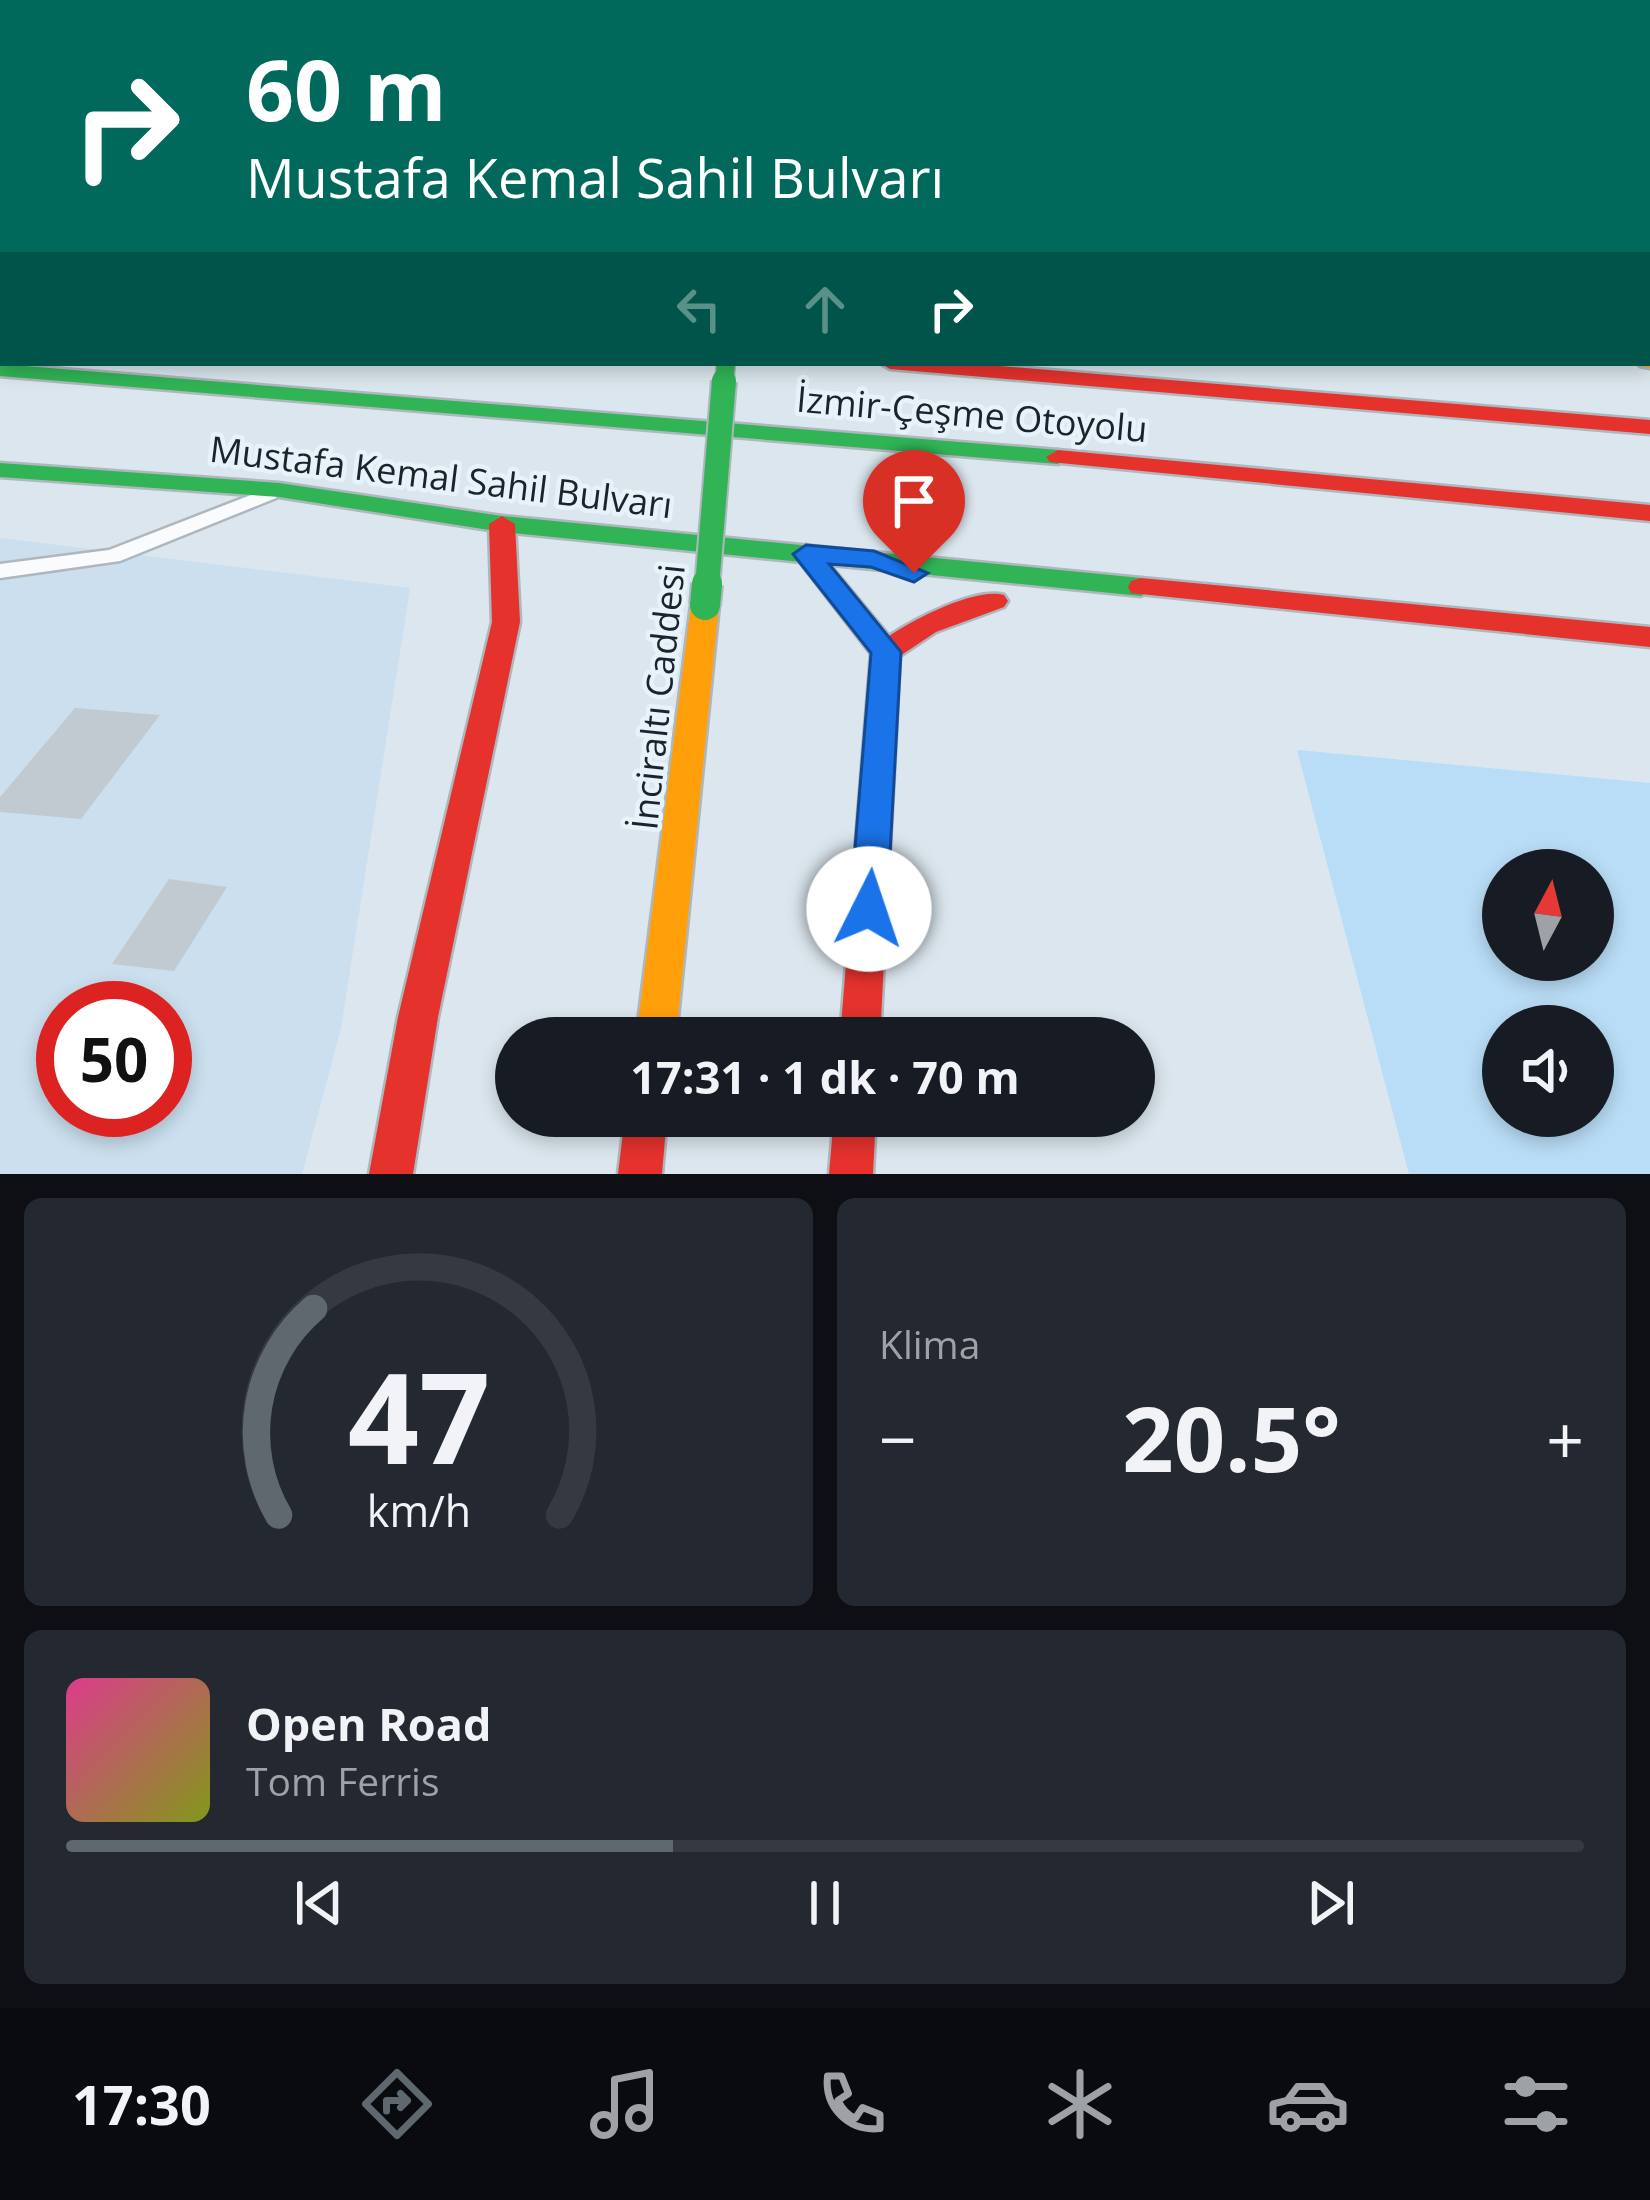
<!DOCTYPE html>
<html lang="tr">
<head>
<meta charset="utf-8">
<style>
  :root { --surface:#171b24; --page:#242831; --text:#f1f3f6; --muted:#9ea1a6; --line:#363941; --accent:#5f686e }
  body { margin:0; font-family:"Open Sans",sans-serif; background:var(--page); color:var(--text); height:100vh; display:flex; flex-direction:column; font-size:45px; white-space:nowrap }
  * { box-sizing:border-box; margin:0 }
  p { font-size:39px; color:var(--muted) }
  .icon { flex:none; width:66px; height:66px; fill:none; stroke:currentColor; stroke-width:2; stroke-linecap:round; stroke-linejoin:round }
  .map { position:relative; height:1174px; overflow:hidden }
  .details { display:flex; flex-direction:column; gap:24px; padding:24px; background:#0d0f14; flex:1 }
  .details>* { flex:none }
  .banner { position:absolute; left:0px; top:0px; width:1650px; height:366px; box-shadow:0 6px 18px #0003; background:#00695c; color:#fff; overflow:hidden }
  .needle { width:78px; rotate:7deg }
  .tools { position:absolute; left:1482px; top:849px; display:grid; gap:24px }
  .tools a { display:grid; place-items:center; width:132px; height:132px; border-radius:50%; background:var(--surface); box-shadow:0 6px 18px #0003; font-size:60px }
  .speed { position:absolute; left:36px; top:981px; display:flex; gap:24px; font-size:60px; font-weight:700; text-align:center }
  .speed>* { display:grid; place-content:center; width:156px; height:156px; border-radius:50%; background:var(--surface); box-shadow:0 6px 18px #0003; line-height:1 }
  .speed .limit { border:18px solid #d22; background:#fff; color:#111 }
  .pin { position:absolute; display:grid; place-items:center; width:102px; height:102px; color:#fff; margin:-123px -51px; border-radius:50% 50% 50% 0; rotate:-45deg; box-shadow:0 0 12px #0007 }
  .pin .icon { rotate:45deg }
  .me { position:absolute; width:132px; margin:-66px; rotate:4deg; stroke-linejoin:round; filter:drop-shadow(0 0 9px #0008) }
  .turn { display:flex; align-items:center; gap:42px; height:252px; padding:0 48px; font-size:54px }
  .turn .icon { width:156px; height:156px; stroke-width:2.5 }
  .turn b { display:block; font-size:84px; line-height:102px }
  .lanes { display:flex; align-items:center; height:114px; padding:0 48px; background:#0003; justify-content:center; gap:60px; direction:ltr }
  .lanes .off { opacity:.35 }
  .big { font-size:90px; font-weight:700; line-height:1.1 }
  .details .widget { flex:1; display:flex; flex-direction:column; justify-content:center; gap:18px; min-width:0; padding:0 42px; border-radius:18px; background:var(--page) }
  .details .dial { align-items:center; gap:0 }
  .dial svg { height:312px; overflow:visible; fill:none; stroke:var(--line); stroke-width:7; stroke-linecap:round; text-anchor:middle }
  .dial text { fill:var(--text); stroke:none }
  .song { display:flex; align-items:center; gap:36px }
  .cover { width:144px; height:144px; border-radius:18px; background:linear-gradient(135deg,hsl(330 70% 55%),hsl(70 70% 35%)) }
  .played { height:12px; border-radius:6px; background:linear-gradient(90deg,var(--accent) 40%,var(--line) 40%) }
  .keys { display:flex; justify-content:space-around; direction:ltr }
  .heat { display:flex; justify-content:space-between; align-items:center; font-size:66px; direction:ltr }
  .details .tiles { flex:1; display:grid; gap:24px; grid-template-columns:1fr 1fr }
  .widget:last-child { grid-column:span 2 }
  .trip { position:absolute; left:495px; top:1017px; width:660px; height:120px; border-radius:60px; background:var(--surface); box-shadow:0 6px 18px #0003; font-weight:700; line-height:120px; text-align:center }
  .menu { display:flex; height:192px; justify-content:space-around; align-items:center; background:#090b0e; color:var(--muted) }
  .menu .icon { width:84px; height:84px }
  .menu .current { color:var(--accent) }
  .menu b { font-size:54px; color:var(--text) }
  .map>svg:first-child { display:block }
</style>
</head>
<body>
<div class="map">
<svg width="1650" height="1174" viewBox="0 0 1650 1174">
  <rect width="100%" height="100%" fill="#dbe6ee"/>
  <path fill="#cbdfee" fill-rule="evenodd" d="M0,538l410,50 -69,440 -39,146h-302zM63,1008h102v102h-102z"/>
  <path fill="#b9ddf6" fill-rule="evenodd" d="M1297,750l353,33v391h-241zM1503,870h90v90h-90zM1503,1026h90v90h-90z"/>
  <path fill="#c2cad1" d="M75,708l85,7 -79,104 -81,-7v-15z
    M169,879l58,8 -53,84 -62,-7z"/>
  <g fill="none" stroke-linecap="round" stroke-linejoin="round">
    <defs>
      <path id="lane" d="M278,0h9l-11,3z
        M3,25v6l-3,1v-6z
        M0,44h3v6h-3z
        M1647,200h3v8h-3z
        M1647,316h3v10h-3z
        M269,488l7,2 2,4 -2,4 -156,63 -120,17v-14l109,-14z"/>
      <path id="fast" d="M793,0h10l1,3h-10z
        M0,293l3,1v12l-3,-1z
        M0,364l1058,86 12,7 -12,7 -1058,-88z
        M0,463l279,20 223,33 639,62 13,9 -13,9 -639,-64 -223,-35 -279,-20z"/>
      <path id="slow" d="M0,237h3v10h-3z
        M1647,356l3,12 -10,-2 -3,-3h10z
        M705,596l14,9 -43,433h-40l55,-433z"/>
      <path id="jam" d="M880,363h84l686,57v14l-760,-65z
        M1058,450l592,55v16l-600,-59 -4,-5z
        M502,516l13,8 5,98 -82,395 -25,157h-44l29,-157 94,-395 -3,-98z
        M806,545l9,2 74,89c24,-16 86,-49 115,-41l4,6 -4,6 -68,25 -36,24 -20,382h-40l31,-384 -78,-101z
        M1141,578l509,49v20l-519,-54 -3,-6 3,-6z
        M625,1116h42l-5,58h-44z
        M834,1116h42l-3,58h-44z"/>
    </defs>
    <use href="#lane" stroke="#aeb7bd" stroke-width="5"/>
    <use href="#fast" stroke="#aeb7bd" stroke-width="5"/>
    <use href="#slow" stroke="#aeb7bd" stroke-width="5"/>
    <use href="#jam" stroke="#aeb7bd" stroke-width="5"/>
    <use href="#lane" fill="#fafbfc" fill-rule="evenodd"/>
    <use href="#fast" fill="#30b455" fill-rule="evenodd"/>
    <use href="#slow" fill="#ff9f0a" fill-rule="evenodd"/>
    <use href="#jam" fill="#e5322d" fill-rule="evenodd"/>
    <defs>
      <path id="fast-bridge-far2" d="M724,384l2,-21"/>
      <path id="fast-bridge-far1" d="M707,587l17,-206"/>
      <path id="fast-bridge" d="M705,605l2,-21"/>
    </defs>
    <use href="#fast-bridge-far2" stroke="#aeb7bd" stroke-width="21" stroke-linecap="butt"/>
    <use href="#fast-bridge-far1" stroke="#aeb7bd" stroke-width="28" stroke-linecap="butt"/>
    <use href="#fast-bridge" stroke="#aeb7bd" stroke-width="34" stroke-linecap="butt"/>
    <use href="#fast-bridge-far2" stroke="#30b455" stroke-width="18"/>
    <use href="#fast-bridge-far1" stroke="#30b455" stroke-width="24"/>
    <use href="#fast-bridge" stroke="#30b455" stroke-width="30"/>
  </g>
  <path fill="#1a73e8" stroke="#114b97" stroke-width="3" d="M806,545l68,6 54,22 -14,9 -43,-15 -42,-3 72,88 -14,257 -5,12 -13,4 -13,-4 -6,-12 21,-256 -78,-99z"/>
  <g text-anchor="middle" stroke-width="9" stroke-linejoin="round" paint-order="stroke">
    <g font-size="36" fill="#1c2429" stroke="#e7f3fc">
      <text transform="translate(972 414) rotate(5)" y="13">İzmir-Çeşme Otoyolu</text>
      <text transform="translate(441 477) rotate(7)" y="13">Mustafa Kemal Sahil Bulvarı</text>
      <text transform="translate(658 697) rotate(-84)" y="13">İnciraltı Caddesi</text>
    </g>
  </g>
</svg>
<div class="tools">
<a><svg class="needle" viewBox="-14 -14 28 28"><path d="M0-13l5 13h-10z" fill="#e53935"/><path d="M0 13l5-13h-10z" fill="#9ea1a6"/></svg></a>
<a><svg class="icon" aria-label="sound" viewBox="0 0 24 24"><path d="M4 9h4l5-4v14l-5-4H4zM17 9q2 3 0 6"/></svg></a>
</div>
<div class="speed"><div class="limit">50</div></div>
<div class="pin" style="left:914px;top:573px;background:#d93025"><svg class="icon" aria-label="arrive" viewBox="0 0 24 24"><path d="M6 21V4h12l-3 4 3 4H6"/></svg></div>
<svg class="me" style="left:869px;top:909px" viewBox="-20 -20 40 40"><circle r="19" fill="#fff"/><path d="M0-13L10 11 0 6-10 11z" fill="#1a73e8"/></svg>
<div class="trip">17:31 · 1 dk · 70 m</div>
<div class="banner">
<div class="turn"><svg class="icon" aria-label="right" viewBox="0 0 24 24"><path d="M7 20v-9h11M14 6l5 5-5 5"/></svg><div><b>60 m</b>Mustafa Kemal Sahil Bulvarı</div></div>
<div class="lanes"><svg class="icon off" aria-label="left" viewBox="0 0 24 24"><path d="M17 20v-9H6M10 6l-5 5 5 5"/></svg><svg class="icon off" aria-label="ahead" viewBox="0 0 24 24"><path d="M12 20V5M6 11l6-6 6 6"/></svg><svg class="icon" aria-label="right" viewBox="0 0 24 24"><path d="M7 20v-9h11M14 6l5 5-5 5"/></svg></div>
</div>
</div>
<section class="details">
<div class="tiles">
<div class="widget dial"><svg viewBox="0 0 100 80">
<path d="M14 69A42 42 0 1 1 86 69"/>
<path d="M14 69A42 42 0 0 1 23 16" stroke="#5f686e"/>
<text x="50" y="56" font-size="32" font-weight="700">47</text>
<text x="50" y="72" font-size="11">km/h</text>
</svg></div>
<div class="widget"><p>Klima</p>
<div class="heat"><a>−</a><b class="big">20.5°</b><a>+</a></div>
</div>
<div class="widget">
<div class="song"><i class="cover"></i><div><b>Open Road</b><p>Tom Ferris</p></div></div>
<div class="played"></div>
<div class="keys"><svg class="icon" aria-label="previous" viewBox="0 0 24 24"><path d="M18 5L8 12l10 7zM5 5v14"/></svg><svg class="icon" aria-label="pause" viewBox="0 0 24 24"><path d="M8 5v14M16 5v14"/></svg><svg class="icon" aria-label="next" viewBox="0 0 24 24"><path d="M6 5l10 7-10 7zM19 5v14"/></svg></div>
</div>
</div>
</section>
<nav class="menu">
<b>17:30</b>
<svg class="icon current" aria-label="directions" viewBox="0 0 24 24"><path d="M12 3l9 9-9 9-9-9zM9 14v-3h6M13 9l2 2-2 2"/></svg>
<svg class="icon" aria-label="music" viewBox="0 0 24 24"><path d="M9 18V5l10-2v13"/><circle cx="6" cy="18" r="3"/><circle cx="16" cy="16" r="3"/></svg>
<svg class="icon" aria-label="phone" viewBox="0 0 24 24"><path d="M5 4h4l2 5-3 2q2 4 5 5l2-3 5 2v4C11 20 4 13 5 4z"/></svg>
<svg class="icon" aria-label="climate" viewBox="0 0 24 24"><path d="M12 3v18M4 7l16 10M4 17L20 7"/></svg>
<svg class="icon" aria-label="car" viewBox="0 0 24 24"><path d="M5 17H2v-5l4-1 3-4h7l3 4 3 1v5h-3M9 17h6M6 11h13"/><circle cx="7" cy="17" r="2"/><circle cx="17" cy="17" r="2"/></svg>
<svg class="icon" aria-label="filters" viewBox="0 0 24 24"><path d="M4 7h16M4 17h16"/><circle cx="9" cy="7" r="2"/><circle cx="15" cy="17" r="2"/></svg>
</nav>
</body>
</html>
